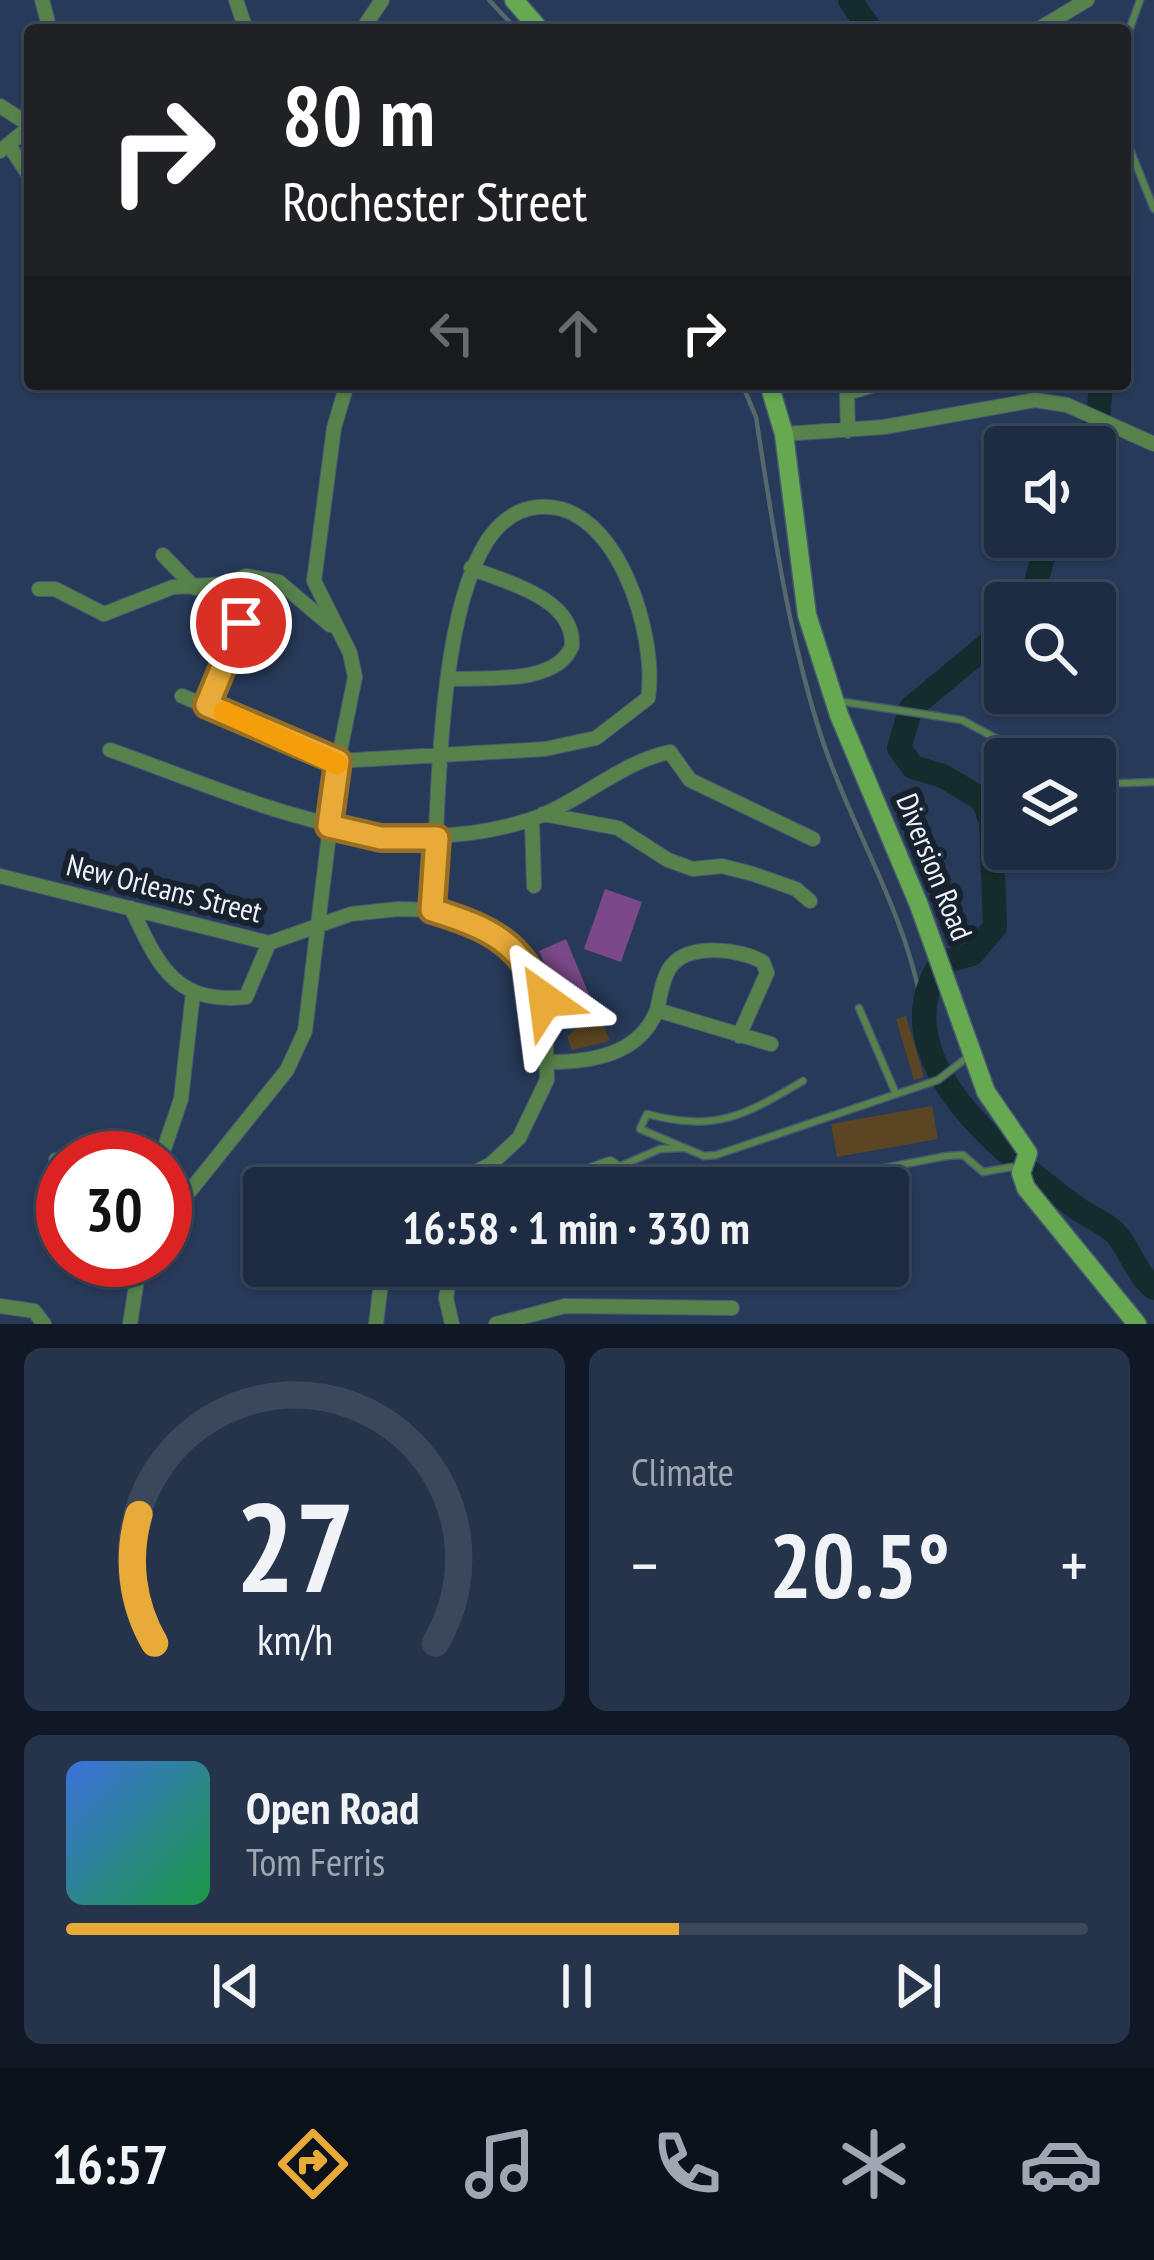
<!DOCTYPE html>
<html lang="en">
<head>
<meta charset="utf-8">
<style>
  :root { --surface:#1d2c43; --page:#25344a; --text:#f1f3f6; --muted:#a0a7b2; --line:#3b485c; --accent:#e9ab38 }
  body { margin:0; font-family:"PT Sans Narrow",sans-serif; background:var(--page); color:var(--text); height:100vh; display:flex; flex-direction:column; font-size:45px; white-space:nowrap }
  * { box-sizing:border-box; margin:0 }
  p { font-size:39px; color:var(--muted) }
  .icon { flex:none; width:66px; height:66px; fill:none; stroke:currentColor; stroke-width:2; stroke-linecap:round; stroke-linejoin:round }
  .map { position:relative; height:1324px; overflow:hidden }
  .drawer { display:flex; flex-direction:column; gap:24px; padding:24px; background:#101825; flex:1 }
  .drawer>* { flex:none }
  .hud { position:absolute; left:24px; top:24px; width:1107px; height:366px; border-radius:12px; box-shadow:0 3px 9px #0004,0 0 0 3px var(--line); background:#202124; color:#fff; overflow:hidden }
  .tools { position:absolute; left:984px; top:426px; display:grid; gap:24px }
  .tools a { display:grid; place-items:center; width:132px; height:132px; border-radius:12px; background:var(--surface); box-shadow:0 3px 9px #0004,0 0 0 3px var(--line); font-size:60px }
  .speed { position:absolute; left:36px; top:1131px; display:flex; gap:24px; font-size:60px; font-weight:700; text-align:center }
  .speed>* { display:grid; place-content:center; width:156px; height:156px; border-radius:50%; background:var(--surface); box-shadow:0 3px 9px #0004,0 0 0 3px var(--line); line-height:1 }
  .speed .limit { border:18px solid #d22; background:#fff; color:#111 }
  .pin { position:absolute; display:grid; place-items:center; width:102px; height:102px; color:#fff; margin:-51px; border:6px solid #fff; border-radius:50%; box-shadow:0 3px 12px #0007 }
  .me { position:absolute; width:132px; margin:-66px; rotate:329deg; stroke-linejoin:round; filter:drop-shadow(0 0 9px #0008) }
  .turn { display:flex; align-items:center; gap:42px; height:252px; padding:0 60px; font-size:54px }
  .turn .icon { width:156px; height:156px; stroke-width:2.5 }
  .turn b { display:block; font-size:84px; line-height:102px }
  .lanes { display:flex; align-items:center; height:114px; padding:0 60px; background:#0003; justify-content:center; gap:60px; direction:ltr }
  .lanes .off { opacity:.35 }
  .big { font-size:90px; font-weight:600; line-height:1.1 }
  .drawer .widget { flex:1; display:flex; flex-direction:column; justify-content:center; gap:18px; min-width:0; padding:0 42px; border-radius:18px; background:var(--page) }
  .drawer .dial { align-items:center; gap:0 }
  .dial svg { height:312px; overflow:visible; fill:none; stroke:var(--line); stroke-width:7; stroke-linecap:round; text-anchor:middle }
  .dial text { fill:var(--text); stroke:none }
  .song { display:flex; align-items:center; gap:36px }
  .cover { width:144px; height:144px; border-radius:18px; background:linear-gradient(135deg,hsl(220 70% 55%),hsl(140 70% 35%)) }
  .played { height:12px; border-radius:6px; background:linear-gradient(90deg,var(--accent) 60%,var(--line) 60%) }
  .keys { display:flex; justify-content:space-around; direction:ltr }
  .heat { display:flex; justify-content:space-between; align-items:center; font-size:66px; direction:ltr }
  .drawer .tiles { flex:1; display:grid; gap:24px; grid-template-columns:1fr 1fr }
  .widget:last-child { grid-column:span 2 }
  .trip { position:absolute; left:243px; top:1167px; width:666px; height:120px; border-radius:12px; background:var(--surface); box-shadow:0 3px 9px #0004,0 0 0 3px var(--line); font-weight:600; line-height:120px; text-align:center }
  .menu { display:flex; height:192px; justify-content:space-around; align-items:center; background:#0c121b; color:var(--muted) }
  .menu .icon { width:84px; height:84px }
  .menu .on { color:var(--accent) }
  .menu b { font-size:54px; color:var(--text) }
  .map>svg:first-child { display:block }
</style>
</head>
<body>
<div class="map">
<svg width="1154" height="1324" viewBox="0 0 1154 1324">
  <rect width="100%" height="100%" fill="#273a59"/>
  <path fill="#7b4989" d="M605,889l37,13 -21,60 -37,-13z
    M566,939l24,58 -27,12 -24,-58z"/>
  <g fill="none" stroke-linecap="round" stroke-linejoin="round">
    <path stroke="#56686b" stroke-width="4.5" d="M489,0l28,30
      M742,384l14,33c17,110 32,218 67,325 30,89 80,166 98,259"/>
    <path stroke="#152c2d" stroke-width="24" d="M850,0l21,30
      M1082,447l16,-28 3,-35
      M1030,603l19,-66
      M947,961l25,-7 23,-27 -4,-105 -8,-22 -40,-24 -30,-9 -14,-19 12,-40 94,-78
      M939,966c-59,96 71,192 139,243 12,8 30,15 39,26 14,17 19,38 37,53"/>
  </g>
  <path fill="#5b4623" d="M596,1006l4,8 -7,3 8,2 9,22 -38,9 -5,-13 15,-14 -4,-9z
    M906,1016l18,61 -10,3 -18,-61z
    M932,1106l6,33 -101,18 -6,-33z"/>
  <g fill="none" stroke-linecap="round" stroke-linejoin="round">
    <defs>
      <path id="lane" d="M1125,42l15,-42
        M1125,137l29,72
        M838,701l124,19 72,39
        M1095,784l59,-2
        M859,1008l37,86
        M803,1081c-59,35 -87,51 -156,33l-7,15 64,27 12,-1 222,-75 31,-24
        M618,1167l42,-18 22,-1
        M819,1188l-2,-7 129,-25 17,-1 20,17 29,-5 6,4"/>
      <path id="street" d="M42,0l8,30
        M236,0l10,30
        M362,30l20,-30
        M1037,30l50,-30
        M0,106l30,19
        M9,145l21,32
        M0,151l30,-24
        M848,431l-1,-38 31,-9
        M784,434l100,-7 151,-27 32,5 87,39
        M163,555l32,33
        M39,589h16l49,25 69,-27 55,-3 18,-8 33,6 51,43
        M448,679c35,-2 108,7 124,-33 3,-48 -67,-64 -101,-78
        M182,696l156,65 207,-12 51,-11 52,-40c10,-61 -31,-199 -110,-191 -23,2 -39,16 -51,34 -51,80 -48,271 -55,369
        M207,705l34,-82
        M110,750c138,48 272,118 419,70 49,-16 91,-58 141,-68l20,28 123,59
        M543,814l75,14 50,32 25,9 29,-3 31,8 43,15 14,12
        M532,820l2,66
        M0,876l269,67 82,-29 47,-5 34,1 72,30 26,24 15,36 2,80 -28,58 -28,26 -46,24
        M131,908c27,56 43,97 115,89l23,-54
        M657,1010c3,-13 6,-35 15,-45 19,-22 69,-16 91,-3l4,11 -28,63
        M550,1062c43,0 90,-8 107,-52l114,34
        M161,1158l20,-59 12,-106
        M56,1160l7,13
        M571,1188l11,-14 28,-10 14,11v13
        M165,1222l122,-152 18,-39 33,-270 17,-84 -5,-24 -36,-72 20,-153 13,-44
        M451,1266l-5,32 6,26
        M0,1306l34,5 10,13
        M130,1324l10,-64
        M376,1324l7,-58
        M496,1324l69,-18 167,2"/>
      <path id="secondary" d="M514,0l26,30
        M769,384l15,50 23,181 32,100 80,190 67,187 42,61 -7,20 5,15 111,136"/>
    </defs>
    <use href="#lane" stroke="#475873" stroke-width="9"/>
    <use href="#street" stroke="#475873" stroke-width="16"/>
    <use href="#secondary" stroke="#475873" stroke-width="21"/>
    <use href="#lane" stroke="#58824c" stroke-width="6"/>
    <use href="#street" stroke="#58824c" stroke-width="14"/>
    <use href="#secondary" stroke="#66a951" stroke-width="18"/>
  </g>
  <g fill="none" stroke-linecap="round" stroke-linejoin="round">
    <defs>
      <path id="route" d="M241,623l-34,82 131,56 -9,65 52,12h56l-5,72c58,18 89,32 113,90"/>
    </defs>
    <use href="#route" stroke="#976f24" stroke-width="30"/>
    <use href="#route" stroke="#e9ab38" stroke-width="21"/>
    <path stroke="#f59e0b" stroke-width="21" d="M224,712l113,52"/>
  </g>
  <g text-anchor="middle" stroke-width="12" stroke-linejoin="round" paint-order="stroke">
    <g font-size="30" fill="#eff4fc" stroke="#18222f">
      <text transform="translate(934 867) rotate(68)" y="10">Diversion Road</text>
      <text transform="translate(164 889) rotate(14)" y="10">New Orleans Street</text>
    </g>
  </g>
</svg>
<div class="tools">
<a><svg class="icon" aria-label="sound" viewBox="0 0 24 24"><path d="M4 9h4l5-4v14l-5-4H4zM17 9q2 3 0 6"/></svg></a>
<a><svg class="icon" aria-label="search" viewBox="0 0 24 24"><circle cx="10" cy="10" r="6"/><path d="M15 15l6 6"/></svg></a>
<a><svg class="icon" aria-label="layers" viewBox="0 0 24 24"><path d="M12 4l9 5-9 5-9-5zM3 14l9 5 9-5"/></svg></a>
</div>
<div class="speed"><div class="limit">30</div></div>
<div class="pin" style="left:241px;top:623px;background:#d93025"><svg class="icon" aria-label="arrive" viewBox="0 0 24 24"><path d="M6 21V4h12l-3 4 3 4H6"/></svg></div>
<svg class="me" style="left:545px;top:1000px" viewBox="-20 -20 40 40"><path d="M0-17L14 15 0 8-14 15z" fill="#e9ab38" stroke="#fff" stroke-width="4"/></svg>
<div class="trip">16:58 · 1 min · 330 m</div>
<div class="hud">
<div class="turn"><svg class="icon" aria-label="right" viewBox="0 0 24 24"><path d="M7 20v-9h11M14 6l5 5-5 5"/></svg><div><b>80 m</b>Rochester Street</div></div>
<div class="lanes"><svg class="icon off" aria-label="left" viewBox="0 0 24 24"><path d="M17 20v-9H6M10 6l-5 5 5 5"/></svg><svg class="icon off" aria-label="ahead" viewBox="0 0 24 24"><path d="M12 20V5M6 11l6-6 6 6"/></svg><svg class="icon" aria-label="right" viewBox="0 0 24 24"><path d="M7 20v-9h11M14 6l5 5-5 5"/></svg></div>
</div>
</div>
<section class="drawer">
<div class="tiles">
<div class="widget dial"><svg viewBox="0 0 100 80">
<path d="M14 69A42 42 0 1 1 86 69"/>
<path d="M14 69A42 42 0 0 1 10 36" stroke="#e9ab38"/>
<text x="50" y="56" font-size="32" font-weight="700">27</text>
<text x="50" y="72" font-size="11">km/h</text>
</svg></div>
<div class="widget"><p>Climate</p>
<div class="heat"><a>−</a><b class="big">20.5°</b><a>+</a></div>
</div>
<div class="widget">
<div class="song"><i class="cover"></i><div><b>Open Road</b><p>Tom Ferris</p></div></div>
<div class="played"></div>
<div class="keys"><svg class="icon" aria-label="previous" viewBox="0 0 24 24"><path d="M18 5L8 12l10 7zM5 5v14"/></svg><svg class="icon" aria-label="pause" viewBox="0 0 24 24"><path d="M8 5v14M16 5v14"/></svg><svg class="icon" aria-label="next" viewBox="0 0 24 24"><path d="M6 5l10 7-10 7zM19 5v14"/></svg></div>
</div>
</div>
</section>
<nav class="menu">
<b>16:57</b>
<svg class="icon on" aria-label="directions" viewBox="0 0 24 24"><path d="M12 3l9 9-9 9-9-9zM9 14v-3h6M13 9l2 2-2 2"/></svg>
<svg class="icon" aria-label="music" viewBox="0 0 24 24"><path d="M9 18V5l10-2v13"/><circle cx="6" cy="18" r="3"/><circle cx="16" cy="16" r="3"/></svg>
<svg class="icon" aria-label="phone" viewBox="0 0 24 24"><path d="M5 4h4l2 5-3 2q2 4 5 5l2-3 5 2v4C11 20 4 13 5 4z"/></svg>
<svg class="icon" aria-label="climate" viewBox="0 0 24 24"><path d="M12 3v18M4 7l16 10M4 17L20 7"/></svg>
<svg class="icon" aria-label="car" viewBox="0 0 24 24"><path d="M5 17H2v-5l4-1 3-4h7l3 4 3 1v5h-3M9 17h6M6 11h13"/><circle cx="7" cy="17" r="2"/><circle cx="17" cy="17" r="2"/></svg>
</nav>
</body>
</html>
